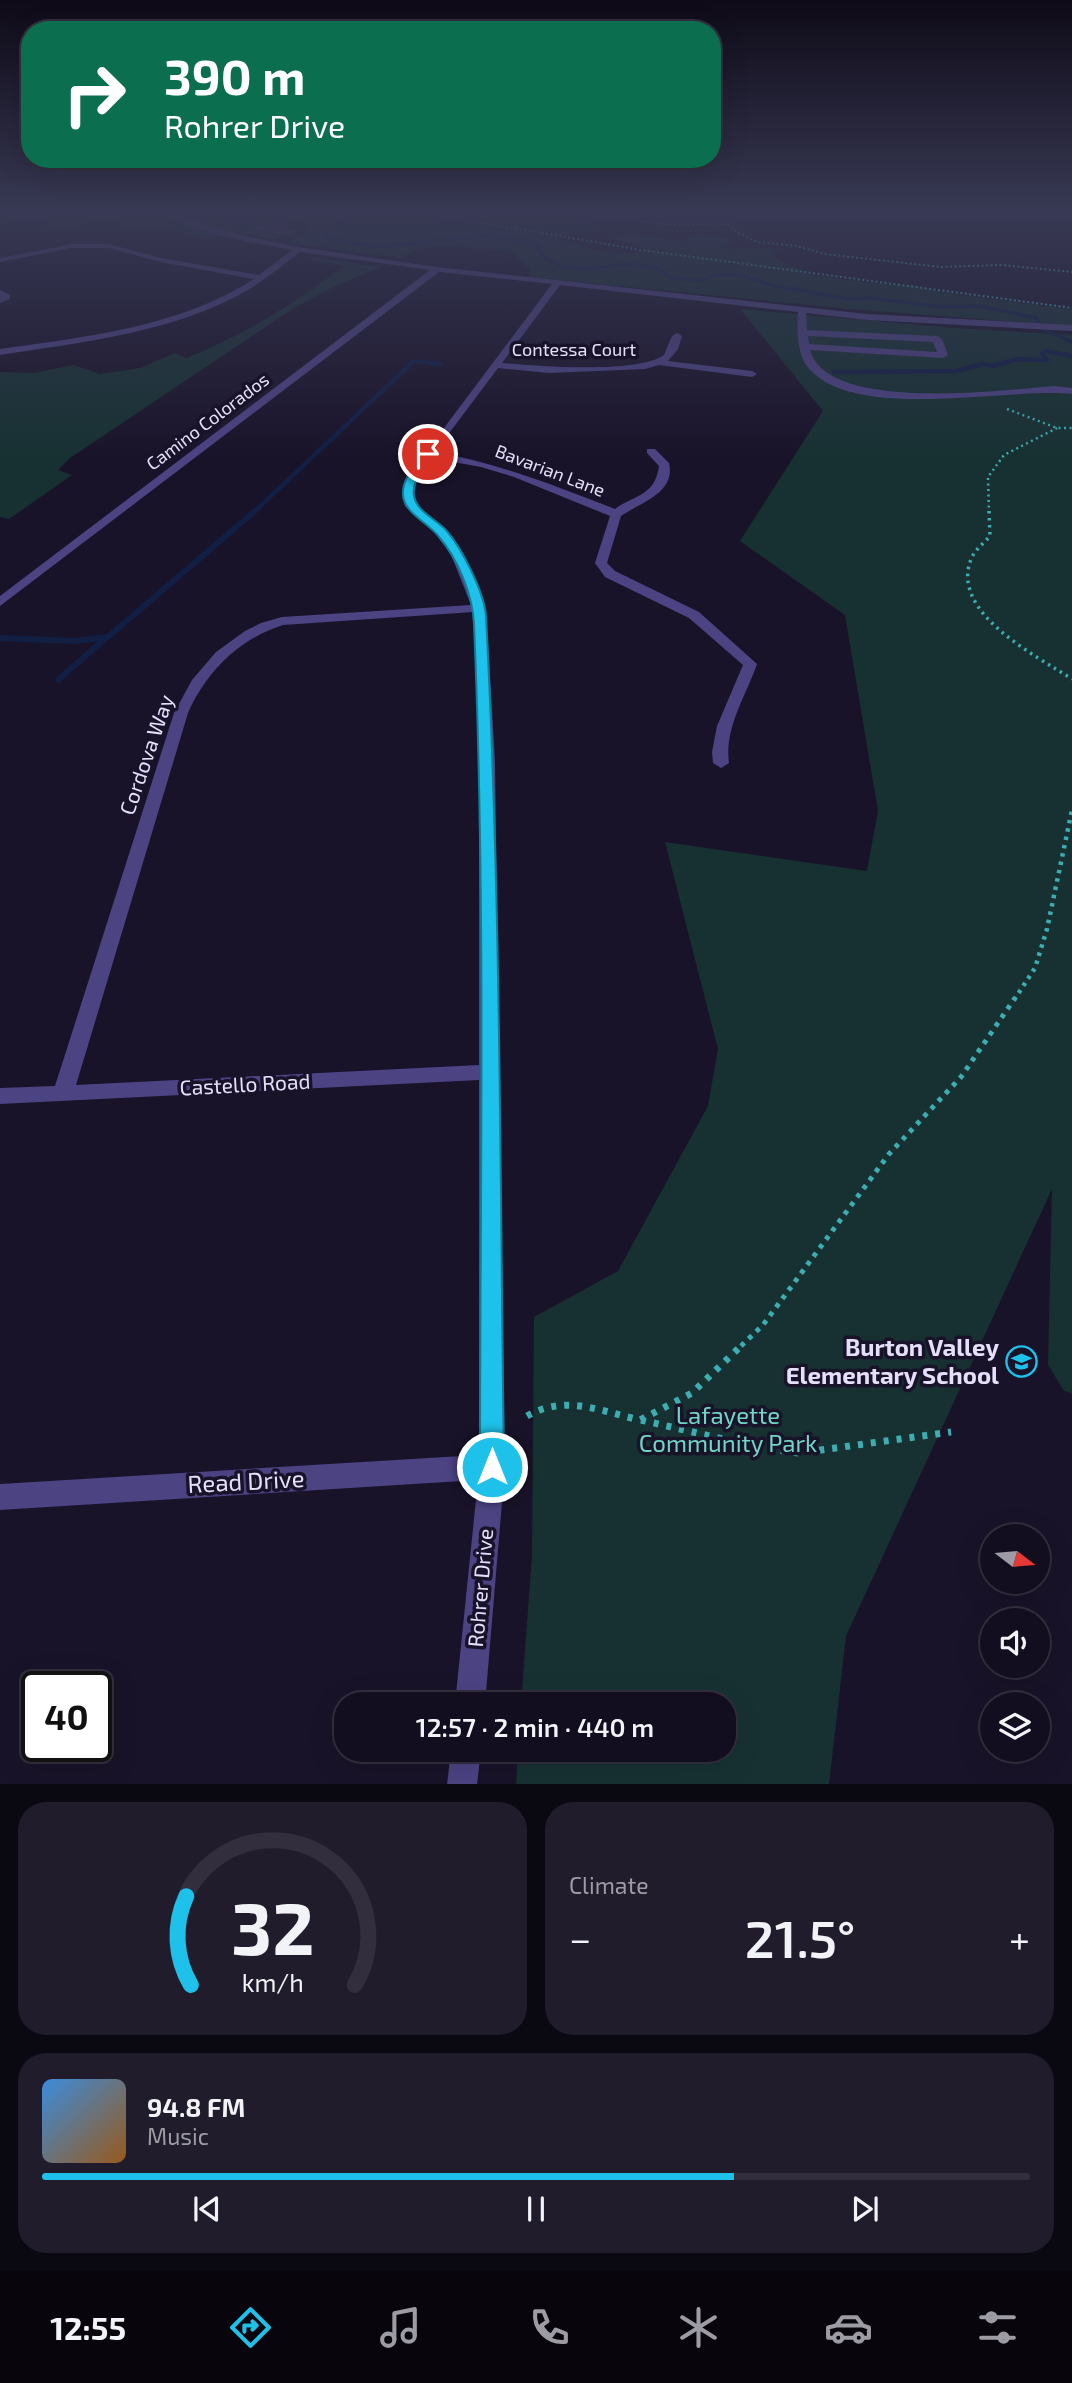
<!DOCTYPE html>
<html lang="en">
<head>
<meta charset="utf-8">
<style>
  :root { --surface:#130e1f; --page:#201c2c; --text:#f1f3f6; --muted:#9d9ca4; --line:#322e3d; --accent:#1ec1e9 }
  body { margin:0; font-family:"Exo 2",sans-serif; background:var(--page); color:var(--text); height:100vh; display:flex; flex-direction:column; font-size:26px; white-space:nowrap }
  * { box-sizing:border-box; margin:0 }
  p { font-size:23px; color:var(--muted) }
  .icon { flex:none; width:38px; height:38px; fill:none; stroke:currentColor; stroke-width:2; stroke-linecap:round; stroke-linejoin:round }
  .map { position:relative; height:1784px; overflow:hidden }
  .sheet { display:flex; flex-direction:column; gap:18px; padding:18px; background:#0a0811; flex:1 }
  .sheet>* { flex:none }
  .hud { position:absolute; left:21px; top:21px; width:700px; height:147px; border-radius:28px; box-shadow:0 7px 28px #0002,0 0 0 2px var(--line); background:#0b6e4f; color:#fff; overflow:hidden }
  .needle { width:46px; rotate:106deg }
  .buttons { position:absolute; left:980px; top:1524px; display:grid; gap:14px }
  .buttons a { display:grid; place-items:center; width:70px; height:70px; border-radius:50%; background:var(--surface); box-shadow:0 7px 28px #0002,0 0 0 2px var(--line); font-size:35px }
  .speed { position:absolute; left:21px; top:1671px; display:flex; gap:14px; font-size:35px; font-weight:700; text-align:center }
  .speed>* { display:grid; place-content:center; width:91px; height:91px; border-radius:50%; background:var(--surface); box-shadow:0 7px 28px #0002,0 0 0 2px var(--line); line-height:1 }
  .speed .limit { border:4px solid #111; border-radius:10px; background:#fff; color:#111 }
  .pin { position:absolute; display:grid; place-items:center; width:60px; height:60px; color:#fff; margin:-30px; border:4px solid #fff; border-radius:50%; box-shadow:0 2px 7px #0007 }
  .me { position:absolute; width:77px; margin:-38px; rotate:0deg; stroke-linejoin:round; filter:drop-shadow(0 0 5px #0008) }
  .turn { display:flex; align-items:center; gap:24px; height:147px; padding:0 28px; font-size:32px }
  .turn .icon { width:91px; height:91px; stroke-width:2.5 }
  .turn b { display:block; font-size:49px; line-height:60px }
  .big { font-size:52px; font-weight:600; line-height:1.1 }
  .sheet .card { flex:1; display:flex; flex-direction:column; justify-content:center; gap:10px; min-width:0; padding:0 24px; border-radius:28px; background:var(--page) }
  .sheet .dial { align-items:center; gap:0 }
  .dial svg { height:182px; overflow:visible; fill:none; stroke:var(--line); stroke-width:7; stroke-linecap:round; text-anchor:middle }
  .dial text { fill:var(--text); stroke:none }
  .song { display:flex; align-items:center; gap:21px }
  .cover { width:84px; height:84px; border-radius:10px; background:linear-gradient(135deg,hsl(210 70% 55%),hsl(30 70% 35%)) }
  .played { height:7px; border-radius:4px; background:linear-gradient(90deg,var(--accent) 70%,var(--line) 70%) }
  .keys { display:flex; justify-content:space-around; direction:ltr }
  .heat { display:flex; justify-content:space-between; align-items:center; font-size:38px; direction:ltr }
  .sheet .tiles { flex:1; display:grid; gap:18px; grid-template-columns:1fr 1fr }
  .card:last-child { grid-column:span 2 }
  .trip { position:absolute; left:334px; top:1692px; width:402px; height:70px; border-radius:28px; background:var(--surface); box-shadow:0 7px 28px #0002,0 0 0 2px var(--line); font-weight:600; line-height:70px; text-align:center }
  .menu { display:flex; height:112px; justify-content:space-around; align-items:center; background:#08060c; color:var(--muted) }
  .menu .icon { width:49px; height:49px }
  .menu .selected { color:var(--accent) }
  .menu b { font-size:32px; color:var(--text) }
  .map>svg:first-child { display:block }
</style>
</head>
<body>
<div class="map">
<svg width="1072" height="1785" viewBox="0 0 1072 1785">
  <rect width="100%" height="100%" fill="#191329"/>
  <path fill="#173132" d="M0,211h154l19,10 49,14 -21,3 -40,-12 -12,4 -44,-10 -60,10 -5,-2 12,-4 4,-13 -40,1 -10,11 -6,1z
    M188,211h196l59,13 25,2 12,-2 7,-5 -36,-8h87l61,16 -1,3c-13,3 -30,1 -42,7 15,8 75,24 88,12l-35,-13 26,-2 47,7 12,-7 37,4 -5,8 3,3 43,-1 5,2 -3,6 4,4 34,15 58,8 47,3 24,6 126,17 5,1v16l-223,-17 -320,-32 1,-8 -16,-16 -10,-3 -64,-4 -22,3 -18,9 -114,-16 18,-6 6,-13c-13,-13 -40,-1 -56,4l26,10 -6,3 -49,-10 -38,-13 -2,-4z
    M316,258l64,9 -45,19 -44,24 -221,148 -12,12 14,5 -63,44 -9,-2v-145l34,1 39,-8 27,9 40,-6 35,-15 11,5c58,-23 108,-54 158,-92l-35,-7z
    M740,309l215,19 117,7v1058l-8,-2 -16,-26 4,-176 -206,447 -17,148 -313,1 2,-35h206v-46h-203l11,-148 2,-239 84,-46 90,-165 10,-57 -53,-207 202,29 11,-60 -33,-196 -105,-74 83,-130z"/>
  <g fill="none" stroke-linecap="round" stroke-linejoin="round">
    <path stroke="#111f45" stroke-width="3.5" d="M221,211l-5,4 3,4c24,1 46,-2 69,-8
      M344,211l8,1 -2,8 -19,6 -6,12c19,3 41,9 60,8 58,-4 92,-18 152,-3l6,14 20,10 26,2 39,-5 29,4 15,10 29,3 14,-6h24l36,11 74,13 23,-1 71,9 36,-1 58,12 1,9 34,15
      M515,217l14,-6"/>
    <path stroke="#111f45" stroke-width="4.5" d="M834,372l123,-1 25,-7 11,2 24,-7 30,1 -5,-7 3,-2 27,5
      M253,513l161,-152 26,3"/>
    <path stroke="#111f45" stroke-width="6" d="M0,638l75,3 33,-4 147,-126
      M58,680l48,-42"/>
  </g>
  <path fill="#2d2148" stroke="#473672" stroke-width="2" d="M275,222l12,2 -9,3 15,4 -9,3 -28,-6z"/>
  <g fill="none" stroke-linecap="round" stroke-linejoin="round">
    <path stroke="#3dadb1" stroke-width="2" stroke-dasharray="2 2.5" stroke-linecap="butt" d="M413,211l228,39 431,58
      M613,211c35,18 77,13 115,13l10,9 19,9 39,4 29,8 115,13 62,-2 70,7"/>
    <path stroke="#3dadb1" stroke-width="2.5" stroke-dasharray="2 3.5" stroke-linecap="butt" d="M1007,409l50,19h15
      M989,513l-1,-36 16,-22 53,-27"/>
    <path stroke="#3dadb1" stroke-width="3.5" stroke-dasharray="2.5 4.5" stroke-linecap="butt" d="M989,511l1,25c-6,7 -14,13 -18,21 -25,55 65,99 100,122"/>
    <path stroke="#3dadb1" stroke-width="4.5" stroke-dasharray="3.5 5" stroke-linecap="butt" d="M1014,1000l21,-32 12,-39 25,-119"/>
    <path stroke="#3dadb1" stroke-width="5" stroke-dasharray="4.5 6" stroke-linecap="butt" d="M741,1346l22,-21 126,-171 72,-77 54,-79"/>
    <path stroke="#3dadb1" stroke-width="7" stroke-dasharray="5 8" stroke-linecap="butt" d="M527,1416c39,-22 72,-5 113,4l52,-27 51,-49
      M641,1420l112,26 46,7 152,-21"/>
    <path fill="#4c4383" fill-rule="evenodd" d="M160,211h9l20,8 52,16 57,12 139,20 430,47 205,11v6l-205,-11 -61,-7 1,17 130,6 5,3 6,16 -5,3 -133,-8c17,63 193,40 244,36l18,2v6c-65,-7 -223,30 -266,-29 -9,-14 -9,-38 -8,-53l-238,-27 -58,78c35,3 135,11 162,-8l8,-19 5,-3 5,3 -4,13 -10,12 84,10 5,3 -5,3 -93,-12 -14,4 -96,4 -51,-5 -63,84c66,12 118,33 180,57 21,-15 40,-13 44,-43l-12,-13v-4h8l14,14c7,30 -28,39 -48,53l-14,47 8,8 84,41 58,52c-11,32 -33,64 -28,99l-8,5 -8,-5 -1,-11 5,-26 26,-61 -54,-47 -84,-41 -10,-14 15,-47 -96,-39 -33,-10 -50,-9 -14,22 -3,14 3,11 28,24 17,22 24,57 9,153 10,706 -20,237h-30l23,-224 -478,30v-26l479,-29v-375l-479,24v-16l55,-2 119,-373 18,-33 24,-28 29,-21 16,-8 21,-6 189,-12 -21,-53 -13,-17 -32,-29 -3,-12 3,-14 147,-196 -113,-12 -439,334v-10l430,-326 -130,-18c-17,13 -34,27 -52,38 -75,43 -165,52 -248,65v-6c85,-12 180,-22 254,-70l-94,-17 -51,-14h-37l-72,14v-4l72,-14h37l52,14 98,17 33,-25c-40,-8 -99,-16 -132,-39zM808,336l125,6 4,10 -128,-8zM473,612l6,149v304l-403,20 112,-372c19,-42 51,-74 95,-88z
      M0,290l10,5v4l-10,4z
      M451,1750h30l-4,35h-30z"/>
  </g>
  <linearGradient id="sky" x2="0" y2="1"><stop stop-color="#0e0a17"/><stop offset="0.46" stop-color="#383954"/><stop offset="1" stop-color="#383954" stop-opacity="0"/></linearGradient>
  <rect width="1072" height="460" fill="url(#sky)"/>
  <path fill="#1ec1e9" stroke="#147d97" stroke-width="2" d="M425,452l8,2c-8,13 -22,27 -19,42 3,16 22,23 32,34 16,18 38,62 40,86 15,283 14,568 18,851l-4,8 -8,4 -9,-4 -3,-8c0,-280 6,-562 -6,-843 -1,-28 -16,-65 -35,-87 -10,-14 -36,-24 -36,-43 -1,-15 13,-30 22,-42z"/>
  <defs>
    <symbol id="school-ring" viewBox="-11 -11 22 22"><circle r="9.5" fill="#191329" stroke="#1ec1e9" stroke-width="1.5"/><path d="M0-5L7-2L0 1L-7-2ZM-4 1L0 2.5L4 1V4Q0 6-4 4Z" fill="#1ec1e9"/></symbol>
  </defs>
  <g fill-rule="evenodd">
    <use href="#school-ring" x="1004" y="1344" width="35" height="35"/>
  </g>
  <g text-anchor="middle" stroke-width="7" stroke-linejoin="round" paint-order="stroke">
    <g font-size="18" fill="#e5dffc" stroke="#191329">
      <text x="574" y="356">Contessa Court</text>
      <text transform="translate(208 422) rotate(-37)" y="6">Camino Colorados</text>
      <text transform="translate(550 471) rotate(21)" y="6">Bavarian Lane</text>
    </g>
    <g font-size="21" fill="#e5dffc" stroke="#191329">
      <text transform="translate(147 755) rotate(-71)" y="7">Cordova Way</text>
      <text transform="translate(245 1085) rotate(-3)" y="7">Castello Road</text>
      <text transform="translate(481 1588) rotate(-85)" y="7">Rohrer Drive</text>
    </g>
    <g font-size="24" font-weight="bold" fill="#e5dffc" stroke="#191329" text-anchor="end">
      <text x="999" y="1356">Burton Valley<tspan x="999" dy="28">Elementary School</tspan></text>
    </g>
    <g font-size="24" fill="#70d6c6" stroke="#191329">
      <text x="728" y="1424">Lafayette<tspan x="728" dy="28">Community Park</tspan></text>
    </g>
    <g font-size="24" fill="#e5dffc" stroke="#191329">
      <text transform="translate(246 1482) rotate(-3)" y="8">Read Drive</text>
    </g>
  </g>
</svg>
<div class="buttons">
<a><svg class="needle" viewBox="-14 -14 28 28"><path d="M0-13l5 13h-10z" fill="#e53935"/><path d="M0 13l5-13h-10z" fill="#9d9ca4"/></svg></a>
<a><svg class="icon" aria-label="sound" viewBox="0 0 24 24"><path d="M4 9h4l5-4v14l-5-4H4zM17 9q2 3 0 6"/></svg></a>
<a><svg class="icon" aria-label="layers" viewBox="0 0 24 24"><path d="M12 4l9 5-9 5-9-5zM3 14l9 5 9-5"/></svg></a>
</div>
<div class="speed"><div class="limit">40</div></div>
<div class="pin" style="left:428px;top:454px;background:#d93025"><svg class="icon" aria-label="arrive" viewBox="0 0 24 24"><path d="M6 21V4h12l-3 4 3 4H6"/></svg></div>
<svg class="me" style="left:492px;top:1467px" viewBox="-20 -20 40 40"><circle r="17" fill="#1ec1e9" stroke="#fff" stroke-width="3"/><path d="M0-11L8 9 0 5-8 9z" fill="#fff"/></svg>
<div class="trip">12:57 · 2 min · 440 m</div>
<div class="hud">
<div class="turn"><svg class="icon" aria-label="right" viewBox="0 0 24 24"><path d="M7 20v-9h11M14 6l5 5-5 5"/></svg><div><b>390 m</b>Rohrer Drive</div></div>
</div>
</div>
<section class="sheet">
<div class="tiles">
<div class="card dial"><svg viewBox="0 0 100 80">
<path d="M14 69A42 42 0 1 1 86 69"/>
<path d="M14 69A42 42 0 0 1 12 30" stroke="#1ec1e9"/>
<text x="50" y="56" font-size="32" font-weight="700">32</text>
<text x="50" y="72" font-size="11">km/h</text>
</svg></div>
<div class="card"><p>Climate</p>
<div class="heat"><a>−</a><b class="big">21.5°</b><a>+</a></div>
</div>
<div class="card">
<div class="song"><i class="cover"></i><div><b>94.8 FM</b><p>Music</p></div></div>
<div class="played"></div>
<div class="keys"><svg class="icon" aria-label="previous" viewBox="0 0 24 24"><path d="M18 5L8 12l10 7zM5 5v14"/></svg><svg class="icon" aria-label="pause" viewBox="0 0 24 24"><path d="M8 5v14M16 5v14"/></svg><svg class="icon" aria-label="next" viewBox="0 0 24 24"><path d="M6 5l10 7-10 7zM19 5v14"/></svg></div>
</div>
</div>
</section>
<nav class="menu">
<b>12:55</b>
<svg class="icon selected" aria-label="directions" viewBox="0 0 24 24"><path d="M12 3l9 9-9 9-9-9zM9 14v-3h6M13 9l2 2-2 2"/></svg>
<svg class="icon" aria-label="music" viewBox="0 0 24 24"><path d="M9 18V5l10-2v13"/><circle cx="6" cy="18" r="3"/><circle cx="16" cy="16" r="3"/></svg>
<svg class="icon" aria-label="phone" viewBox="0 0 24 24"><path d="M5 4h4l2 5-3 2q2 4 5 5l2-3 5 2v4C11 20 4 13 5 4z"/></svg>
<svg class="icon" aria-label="climate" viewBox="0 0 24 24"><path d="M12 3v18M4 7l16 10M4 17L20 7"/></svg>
<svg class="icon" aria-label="car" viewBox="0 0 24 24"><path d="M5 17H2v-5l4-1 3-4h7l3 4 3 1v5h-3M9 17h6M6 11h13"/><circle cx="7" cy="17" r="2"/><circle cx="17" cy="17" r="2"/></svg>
<svg class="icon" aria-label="filters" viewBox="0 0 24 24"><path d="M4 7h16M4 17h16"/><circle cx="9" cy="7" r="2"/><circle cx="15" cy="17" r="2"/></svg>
</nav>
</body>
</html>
